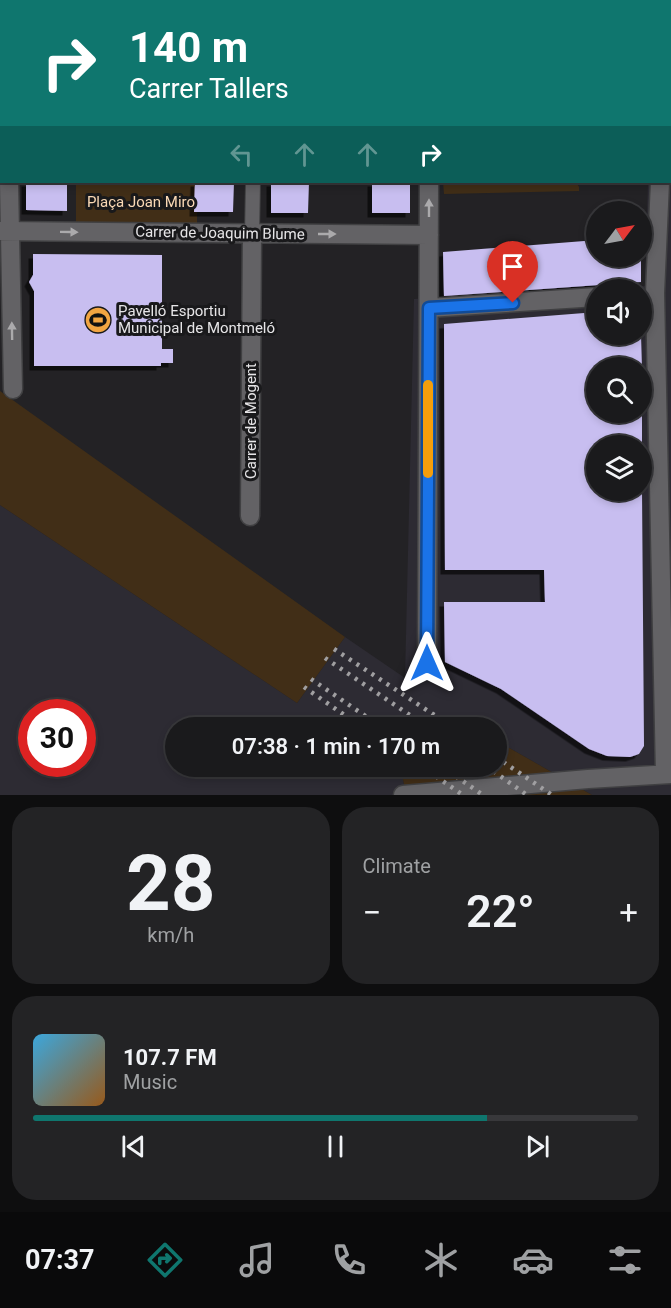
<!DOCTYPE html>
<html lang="en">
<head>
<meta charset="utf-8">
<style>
  :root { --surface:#1a1a1c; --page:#232325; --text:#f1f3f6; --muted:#9fa1a3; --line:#38383b; --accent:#0f766e }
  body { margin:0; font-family:Roboto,sans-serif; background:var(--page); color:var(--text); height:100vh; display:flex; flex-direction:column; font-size:22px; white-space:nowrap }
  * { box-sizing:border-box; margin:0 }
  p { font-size:20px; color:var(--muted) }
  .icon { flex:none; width:33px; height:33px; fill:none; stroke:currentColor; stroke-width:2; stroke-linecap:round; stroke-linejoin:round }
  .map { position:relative; height:795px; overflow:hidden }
  .sheet { display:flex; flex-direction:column; gap:12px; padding:12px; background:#0e0e0f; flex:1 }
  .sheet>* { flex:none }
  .banner { position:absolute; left:0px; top:0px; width:672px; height:183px; box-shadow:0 3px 9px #0003,0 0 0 2px var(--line); background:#0f766e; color:#fff; overflow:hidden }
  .needle { width:39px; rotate:58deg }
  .buttons { position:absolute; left:586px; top:201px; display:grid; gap:12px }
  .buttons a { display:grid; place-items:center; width:66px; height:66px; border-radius:50%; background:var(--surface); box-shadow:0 3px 9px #0003,0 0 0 2px var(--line); font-size:30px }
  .speed { position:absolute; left:18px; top:699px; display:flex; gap:12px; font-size:30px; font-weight:700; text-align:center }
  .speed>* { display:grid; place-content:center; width:78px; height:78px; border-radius:50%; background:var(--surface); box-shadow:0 3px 9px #0003,0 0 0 2px var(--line); line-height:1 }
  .speed .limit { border:9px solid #d22; background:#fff; color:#111 }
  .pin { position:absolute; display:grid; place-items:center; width:51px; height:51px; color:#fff; margin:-62px -26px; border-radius:50% 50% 50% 0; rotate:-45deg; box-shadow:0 0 6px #0007 }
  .pin .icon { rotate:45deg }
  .me { position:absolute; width:66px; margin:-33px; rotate:0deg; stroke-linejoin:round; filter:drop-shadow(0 0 4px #0008) }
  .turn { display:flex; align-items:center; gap:21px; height:126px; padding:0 30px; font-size:27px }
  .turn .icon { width:78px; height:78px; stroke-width:2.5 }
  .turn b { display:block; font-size:42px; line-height:51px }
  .lanes { display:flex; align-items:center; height:57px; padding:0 30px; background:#0003; justify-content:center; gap:30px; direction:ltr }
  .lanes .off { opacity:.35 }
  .big { font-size:45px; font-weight:600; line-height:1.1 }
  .sheet .tile { flex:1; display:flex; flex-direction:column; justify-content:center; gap:9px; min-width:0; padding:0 21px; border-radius:24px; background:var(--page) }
  .sheet .dial { align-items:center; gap:0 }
  .dial b { font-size:78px; line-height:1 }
  .song { display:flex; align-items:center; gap:18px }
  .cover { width:72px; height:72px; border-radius:9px; background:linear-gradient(135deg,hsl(200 70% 55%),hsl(30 70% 35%)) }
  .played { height:6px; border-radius:3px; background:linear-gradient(90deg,var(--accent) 75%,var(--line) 75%) }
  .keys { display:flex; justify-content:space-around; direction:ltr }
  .heat { display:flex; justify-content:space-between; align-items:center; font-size:33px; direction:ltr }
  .sheet .tiles { flex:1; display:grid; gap:12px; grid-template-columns:1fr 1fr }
  .tile:last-child { grid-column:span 2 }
  .trip { position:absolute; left:165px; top:717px; width:342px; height:60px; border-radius:30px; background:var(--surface); box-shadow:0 3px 9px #0003,0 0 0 2px var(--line); font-weight:600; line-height:60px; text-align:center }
  .menu { display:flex; height:96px; justify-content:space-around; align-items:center; background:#0a0a0b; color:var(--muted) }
  .menu .icon { width:42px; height:42px }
  .menu .active { color:var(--accent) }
  .menu b { font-size:27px; color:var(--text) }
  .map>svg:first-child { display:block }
</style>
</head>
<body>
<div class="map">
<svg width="671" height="795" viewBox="0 0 671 795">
  <defs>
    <filter id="shadow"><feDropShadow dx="-4.5" dy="4.5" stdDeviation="0" flood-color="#0009"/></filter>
  </defs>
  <rect width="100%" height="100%" fill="#232225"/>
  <path fill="#2d2b33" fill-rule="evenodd" d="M444,0h96v1l-96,1z
    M671,81v714h-79l-95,-54 -1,-13h-320v38l216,1 10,7 4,21h-406v-290l297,198 48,-66 60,41 9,-379 231,-13 3,-104h22zM597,290h45v44h-45zM597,368h45v44h-45zM597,446h45v44h-45zM32,712h50v52h-50z"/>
  <path fill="#412e17" d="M76,182h121v42l-121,-2z
    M443,182h133l3,5v4l-135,3z
    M0,391l345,246 -48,66 -297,-198z
    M497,741l95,54h-186l-4,-21 -10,-7 104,-1z"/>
  <path fill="#c8bef0" filter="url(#shadow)" d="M26,182h41v29l-41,-1z
    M195,182h39l-1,30h-39z
    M271,182h38l-1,31h-37z
    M372,182h38v31h-38z
    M597,240v16h44v26l-197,14 -1,-44z
    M33,254l129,1v94h11v14h-12v3h-127v-75l-5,-9 4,-7z
    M597,312v22h44l1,34h-45v44h45v34h-45v44h45l2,256 -5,8 -9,3 -23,-1 -18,-7 -88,-60 -56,-27 -1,-60h101l-1,-32h-99l-1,-246z"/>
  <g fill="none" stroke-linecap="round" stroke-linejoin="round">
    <defs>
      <path id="pedestrian" d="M252,234l1,-52"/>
      <path id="minor" d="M25,0v2
        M191,2v-2
        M430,2v-2
        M652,2v-2
        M0,12h2
        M670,91h1
        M9,182l4,207
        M660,182l-5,111 10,481
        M0,231l429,4
        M429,308l168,-11
        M250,516l2,-282
        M427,663l2,-481
        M403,795l185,-16 83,-5"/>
      <path id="tertiary" d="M670,46h1"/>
    </defs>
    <use href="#pedestrian" stroke="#404042" stroke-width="16"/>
    <use href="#minor" stroke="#404042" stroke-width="21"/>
    <use href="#tertiary" stroke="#404042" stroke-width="21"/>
    <use href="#pedestrian" stroke="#636265" stroke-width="14"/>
    <use href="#minor" stroke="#636265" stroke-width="18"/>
    <use href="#tertiary" stroke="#636265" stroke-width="18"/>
    <path stroke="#a09fa1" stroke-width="4.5" stroke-dasharray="3 6" stroke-linecap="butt" d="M334,649l120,79
      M325,658l104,70
      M311,679l72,49
      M304,687l59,41
      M496,757l56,38
      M421,766l42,29
      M441,766l42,29
      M486,766l41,29"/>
  </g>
  <defs><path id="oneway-solid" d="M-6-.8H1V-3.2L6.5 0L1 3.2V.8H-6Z" transform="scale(1.5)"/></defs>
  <g fill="#abaaac">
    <use href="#oneway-solid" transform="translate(429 208) rotate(-90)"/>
    <use href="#oneway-solid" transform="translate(69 232) rotate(1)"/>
    <use href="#oneway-solid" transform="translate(327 234)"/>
    <use href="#oneway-solid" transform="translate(12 331) rotate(-91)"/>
  </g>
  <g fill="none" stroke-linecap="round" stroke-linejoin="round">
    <defs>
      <path id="route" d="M427,663l2,-355 84,-5"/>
    </defs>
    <use href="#route" stroke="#114b97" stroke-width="15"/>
    <use href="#route" stroke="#1a73e8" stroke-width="10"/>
    <path stroke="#f59e0b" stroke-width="10" d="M428,473v-88"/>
  </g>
  <defs>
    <symbol id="stadium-disc" viewBox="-11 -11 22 22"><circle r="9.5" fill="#f2a541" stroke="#19191b"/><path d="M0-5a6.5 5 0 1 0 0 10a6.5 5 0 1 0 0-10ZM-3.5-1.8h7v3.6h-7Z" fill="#111"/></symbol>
  </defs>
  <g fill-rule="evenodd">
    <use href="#stadium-disc" x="83" y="305" width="30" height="30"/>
  </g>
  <g text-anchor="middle" stroke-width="6" stroke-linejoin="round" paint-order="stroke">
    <g font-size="15" fill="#fad9b5" stroke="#19191b">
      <text x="141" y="207">Plaça Joan Miro</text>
    </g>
    <g font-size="15" fill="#e6e5e7" stroke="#19191b">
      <text transform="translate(220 233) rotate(1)" y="5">Carrer de Joaquim Blume</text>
      <text transform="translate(251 421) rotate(-90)" y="5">Carrer de Mogent</text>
    </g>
    <g font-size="15" fill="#e6e5e7" stroke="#19191b" text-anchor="start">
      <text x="118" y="316">Pavelló Esportiu<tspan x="118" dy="17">Municipal de Montmeló</tspan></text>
    </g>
  </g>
</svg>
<div class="buttons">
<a><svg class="needle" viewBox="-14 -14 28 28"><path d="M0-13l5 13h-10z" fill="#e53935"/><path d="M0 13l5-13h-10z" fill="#9fa1a3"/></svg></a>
<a><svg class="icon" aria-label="sound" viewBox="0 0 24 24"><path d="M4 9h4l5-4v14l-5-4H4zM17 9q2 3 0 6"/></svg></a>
<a><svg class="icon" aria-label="search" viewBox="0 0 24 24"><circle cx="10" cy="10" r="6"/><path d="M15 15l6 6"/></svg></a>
<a><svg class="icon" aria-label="layers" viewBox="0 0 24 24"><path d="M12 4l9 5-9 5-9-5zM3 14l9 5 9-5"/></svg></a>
</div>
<div class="speed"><div class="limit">30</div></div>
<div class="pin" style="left:513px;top:303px;background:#d93025"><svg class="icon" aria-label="arrive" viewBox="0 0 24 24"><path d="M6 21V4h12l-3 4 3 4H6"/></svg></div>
<svg class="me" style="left:427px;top:663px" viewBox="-20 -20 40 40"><path d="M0-17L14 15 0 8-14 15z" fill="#1a73e8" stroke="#fff" stroke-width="4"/></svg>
<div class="trip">07:38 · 1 min · 170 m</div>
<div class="banner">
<div class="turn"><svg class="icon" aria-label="right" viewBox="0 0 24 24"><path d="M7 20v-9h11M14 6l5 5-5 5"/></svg><div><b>140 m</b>Carrer Tallers</div></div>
<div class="lanes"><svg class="icon off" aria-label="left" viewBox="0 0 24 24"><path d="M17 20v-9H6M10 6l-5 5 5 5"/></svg><svg class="icon off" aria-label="ahead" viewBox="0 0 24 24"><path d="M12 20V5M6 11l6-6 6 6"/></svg><svg class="icon off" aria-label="ahead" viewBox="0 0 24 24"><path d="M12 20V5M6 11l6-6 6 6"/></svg><svg class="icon" aria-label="right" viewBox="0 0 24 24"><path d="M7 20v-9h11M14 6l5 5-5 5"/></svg></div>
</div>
</div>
<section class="sheet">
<div class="tiles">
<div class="tile dial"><b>28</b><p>km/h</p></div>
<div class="tile"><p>Climate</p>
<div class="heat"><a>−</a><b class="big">22°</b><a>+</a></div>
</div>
<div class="tile">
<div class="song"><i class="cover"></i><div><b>107.7 FM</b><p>Music</p></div></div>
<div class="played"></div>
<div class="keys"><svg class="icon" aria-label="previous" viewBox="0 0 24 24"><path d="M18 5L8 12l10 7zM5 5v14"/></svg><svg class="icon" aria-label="pause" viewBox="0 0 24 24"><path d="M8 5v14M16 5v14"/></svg><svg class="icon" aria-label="next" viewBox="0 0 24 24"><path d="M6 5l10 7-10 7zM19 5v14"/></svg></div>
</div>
</div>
</section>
<nav class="menu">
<b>07:37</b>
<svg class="icon active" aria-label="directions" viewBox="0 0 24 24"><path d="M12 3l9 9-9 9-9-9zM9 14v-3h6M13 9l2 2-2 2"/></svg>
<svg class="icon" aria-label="music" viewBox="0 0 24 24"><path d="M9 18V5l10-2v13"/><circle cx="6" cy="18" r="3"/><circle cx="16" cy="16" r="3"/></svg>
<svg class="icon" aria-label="phone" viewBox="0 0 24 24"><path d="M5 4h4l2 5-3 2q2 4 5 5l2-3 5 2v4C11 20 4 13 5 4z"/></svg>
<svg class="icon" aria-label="climate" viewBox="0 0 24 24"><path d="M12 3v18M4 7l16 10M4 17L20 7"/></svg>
<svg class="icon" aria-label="car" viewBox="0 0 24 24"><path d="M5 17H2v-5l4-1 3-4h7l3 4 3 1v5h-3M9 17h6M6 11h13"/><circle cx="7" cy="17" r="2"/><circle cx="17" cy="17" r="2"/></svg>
<svg class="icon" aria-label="filters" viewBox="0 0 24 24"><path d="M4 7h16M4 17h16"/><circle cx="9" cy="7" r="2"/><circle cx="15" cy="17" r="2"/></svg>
</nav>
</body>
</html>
